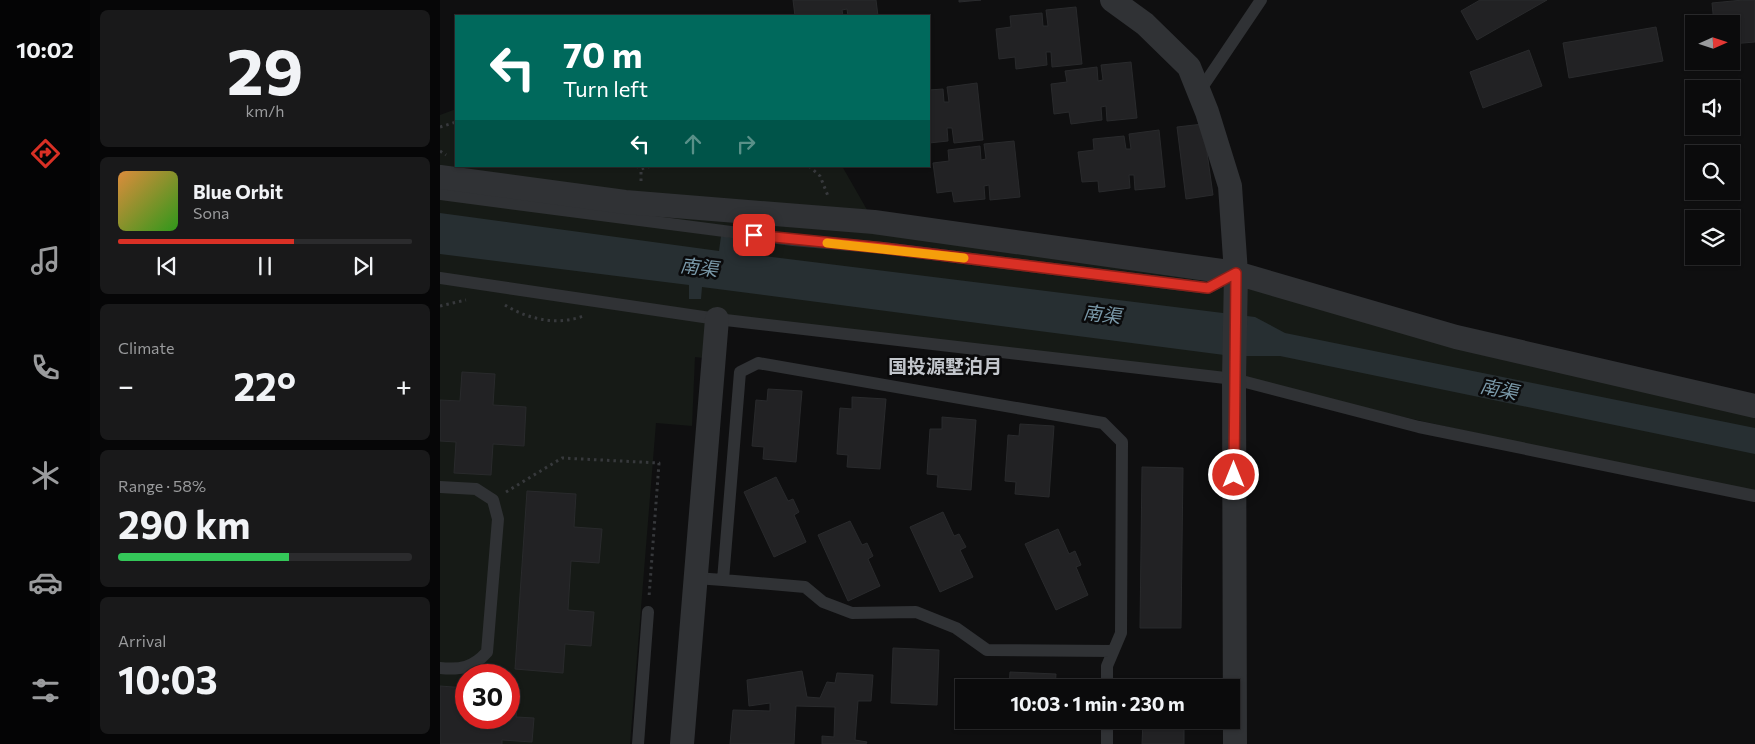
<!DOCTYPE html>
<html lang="en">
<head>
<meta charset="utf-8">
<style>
  :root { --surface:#0b0b0c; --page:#19191a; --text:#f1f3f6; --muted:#9a9b9d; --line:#2b2b2d; --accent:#d93025 }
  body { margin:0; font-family:Commissioner,"Noto Sans SC",sans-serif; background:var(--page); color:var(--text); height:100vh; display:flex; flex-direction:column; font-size:19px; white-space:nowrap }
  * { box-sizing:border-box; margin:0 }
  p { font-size:16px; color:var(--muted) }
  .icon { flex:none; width:28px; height:28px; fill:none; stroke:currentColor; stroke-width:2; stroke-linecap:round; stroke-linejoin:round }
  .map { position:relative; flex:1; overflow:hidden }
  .details { display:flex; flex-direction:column; gap:10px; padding:10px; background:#060607; width:350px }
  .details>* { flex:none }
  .guide { position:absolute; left:15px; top:15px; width:475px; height:152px; border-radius:0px; box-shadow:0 1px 4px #0004,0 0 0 1px var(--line); background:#00695c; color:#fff; overflow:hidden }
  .needle { width:32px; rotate:87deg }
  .buttons { position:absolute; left:1245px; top:15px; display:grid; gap:10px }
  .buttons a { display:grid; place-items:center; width:55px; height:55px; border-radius:0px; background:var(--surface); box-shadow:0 1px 4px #0004,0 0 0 1px var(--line); font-size:25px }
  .speed { position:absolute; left:15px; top:664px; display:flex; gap:10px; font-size:25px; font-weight:700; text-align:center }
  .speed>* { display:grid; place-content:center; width:65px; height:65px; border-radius:50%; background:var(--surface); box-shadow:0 1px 4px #0004,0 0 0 1px var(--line); line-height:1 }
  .speed .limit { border:8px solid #d22; background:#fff; color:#111 }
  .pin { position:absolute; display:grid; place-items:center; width:42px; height:42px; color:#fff; margin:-21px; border-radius:10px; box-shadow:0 2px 8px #0006 }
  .me { position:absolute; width:55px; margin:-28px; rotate:0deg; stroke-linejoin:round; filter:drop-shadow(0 0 4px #0008) }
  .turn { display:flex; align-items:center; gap:18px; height:105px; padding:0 25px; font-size:22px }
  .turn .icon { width:65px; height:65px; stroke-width:2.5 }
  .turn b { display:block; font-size:35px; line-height:42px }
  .lanes { display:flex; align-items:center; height:48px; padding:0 25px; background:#0003; justify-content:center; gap:25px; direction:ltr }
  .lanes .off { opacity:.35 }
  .big { font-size:38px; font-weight:700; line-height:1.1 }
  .details .tile { flex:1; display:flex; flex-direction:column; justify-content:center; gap:8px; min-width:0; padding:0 18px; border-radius:8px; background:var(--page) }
  .details .dial { align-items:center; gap:0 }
  .dial b { font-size:65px; line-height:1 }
  .song { display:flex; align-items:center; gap:15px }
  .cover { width:60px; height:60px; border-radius:8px; background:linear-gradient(135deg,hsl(30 70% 55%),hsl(110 70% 35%)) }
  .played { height:5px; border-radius:2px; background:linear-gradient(90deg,var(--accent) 60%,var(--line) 60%) }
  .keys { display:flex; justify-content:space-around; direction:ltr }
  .heat { display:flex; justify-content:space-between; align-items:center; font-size:28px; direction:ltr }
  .charge { height:8px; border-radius:4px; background:linear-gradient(90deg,#34c759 58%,var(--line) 0) }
  .trip { position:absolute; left:515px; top:679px; width:285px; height:50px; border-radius:0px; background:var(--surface); box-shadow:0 1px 4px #0004,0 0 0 1px var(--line); font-weight:700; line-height:50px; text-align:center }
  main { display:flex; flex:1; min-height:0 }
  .tabs { display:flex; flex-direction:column; width:90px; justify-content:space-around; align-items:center; background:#040405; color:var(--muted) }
  .tabs .icon { width:35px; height:35px }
  .tabs .current { color:var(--accent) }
  .tabs b { font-size:22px; color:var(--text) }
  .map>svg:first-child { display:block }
</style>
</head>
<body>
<main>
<nav class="tabs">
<b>10:02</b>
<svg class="icon current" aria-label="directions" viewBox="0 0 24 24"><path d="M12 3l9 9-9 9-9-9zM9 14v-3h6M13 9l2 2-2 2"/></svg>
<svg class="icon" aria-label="music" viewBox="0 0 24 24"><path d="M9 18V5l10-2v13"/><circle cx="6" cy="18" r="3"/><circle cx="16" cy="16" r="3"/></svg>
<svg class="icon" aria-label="phone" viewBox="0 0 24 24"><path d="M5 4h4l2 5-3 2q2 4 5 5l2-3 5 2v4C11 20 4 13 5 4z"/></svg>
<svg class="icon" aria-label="climate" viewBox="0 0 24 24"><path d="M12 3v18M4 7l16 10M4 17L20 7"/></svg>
<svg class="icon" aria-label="car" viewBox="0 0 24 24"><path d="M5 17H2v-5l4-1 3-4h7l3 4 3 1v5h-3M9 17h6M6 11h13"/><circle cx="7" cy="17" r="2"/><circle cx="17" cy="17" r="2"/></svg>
<svg class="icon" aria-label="filters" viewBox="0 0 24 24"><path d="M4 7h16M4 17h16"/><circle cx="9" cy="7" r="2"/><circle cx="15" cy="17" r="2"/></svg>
</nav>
<section class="details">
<div class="tile dial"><b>29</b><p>km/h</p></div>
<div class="tile">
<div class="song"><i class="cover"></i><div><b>Blue Orbit</b><p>Sona</p></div></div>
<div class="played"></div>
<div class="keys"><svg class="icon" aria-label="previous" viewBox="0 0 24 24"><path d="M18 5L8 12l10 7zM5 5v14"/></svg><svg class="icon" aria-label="pause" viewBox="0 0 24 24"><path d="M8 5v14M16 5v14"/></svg><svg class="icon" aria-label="next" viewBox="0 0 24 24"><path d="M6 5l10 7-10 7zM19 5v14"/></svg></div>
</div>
<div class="tile"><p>Climate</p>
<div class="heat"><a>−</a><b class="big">22°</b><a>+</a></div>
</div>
<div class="tile"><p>Range · 58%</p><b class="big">290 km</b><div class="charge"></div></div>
<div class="tile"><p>Arrival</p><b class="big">10:03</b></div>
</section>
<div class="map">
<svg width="1315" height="744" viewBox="0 0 1315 744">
  <rect width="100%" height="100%" fill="#0f0f10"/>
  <path fill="#161a16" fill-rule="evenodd" d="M16,109v57h386l32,56 362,51 519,130v93l-521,-117 -516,-60 -15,39 -8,-1 -3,69 -36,-3 -26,321h-190v-629zM26,675h43v43h-43z"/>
  <path fill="#272f32" d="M0,213l279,38 2,-15 20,3 -2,14 516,64 30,16 470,95v26l-475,-98h-48l-530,-69 -1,12h-12v-14l-249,-31z"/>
  <path fill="#222224" stroke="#292a2c" d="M353,0h83l2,16h-30l-1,-7 -5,1 1,6h-48z
    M519,0h22l-22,2z
    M1040,0h67l-70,40 -16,-29z
    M1303,0h12v42l-24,2v-20h-17l-2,-21z
    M636,7l6,57 -30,3 -1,-15h-5l1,13 -31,4 -1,-12 -16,2 -3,-30 15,-2 -1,-11 32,-3 1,13h5l-2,-16z
    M1216,27l7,34 -94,17 -6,-35z
    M1089,50l13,36 -59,22 -13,-36z
    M691,62l6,56 -30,3 -1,-15 -5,1 1,13 -31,4 -2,-12 -15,2 -3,-30 16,-2 -2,-11 32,-4 1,14 5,-1 -2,-15z
    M537,83l6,57 -29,3 -2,-15h-5l1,13 -19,2v-53l14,-1 1,13h5l-2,-15z
    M763,124l10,71 -27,4 -9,-72z
    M719,130l6,57 -30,3 -1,-15h-5l1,13 -31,4 -1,-11 -16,1 -4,-30 16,-2 -1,-11 31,-3 2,13h5l-2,-15z
    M574,141l6,56 -30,3 -1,-15 -5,1 1,13 -31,3 -2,-11 -15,2 -4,-30 16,-2 -1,-11 32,-4 1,14 5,-1 -2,-15z
    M22,372l33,2 -2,31 33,2 -2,39 -31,-2 -2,31 -37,-2 2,-31 -16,-1v-41l20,1z
    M328,389l34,2 -6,71 -33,-3 1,-12 -12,-1 4,-46 11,1z
    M412,397l34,2 -6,70 -33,-2 1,-12 -11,-1 3,-46 12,1z
    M502,417l34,3 -5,70 -34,-3 1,-12 -11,-1 3,-45h12z
    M580,424l34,2 -5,71 -34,-3 1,-12 -11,-1 3,-46 11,1z
    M702,467l41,1 -2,160h-41z
    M336,477l12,24 5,-2 6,13 -5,3 12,27 -32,15 -30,-65z
    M87,491l49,3 -2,33 28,2 -3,34 -28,-2 -3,49 26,2 -3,34 -26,-2 -2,29 -48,-4z
    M503,512l11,24 5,-2 7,13 -6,3 13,27 -33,15 -30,-65z
    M410,521l12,24 5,-2 6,13 -5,3 12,27 -32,15 -30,-66z
    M618,529l11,25 6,-3 6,14 -5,2 12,28 -32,15 -31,-66z
    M453,648l46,2 -2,55 -46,-2z
    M362,671l5,26 13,1 7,-16 8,1 2,-10 36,2 -2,26h-13l-3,39 12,2 -1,2h-44v-8l12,1 1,-30 -39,-1 -2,38h-64l3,-34 37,1v-8l-21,3 -2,-26z
    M570,672l46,2 -1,14h-46z
    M0,686l26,2v30h43v-27l9,1 -2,25 18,1 -2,24 -30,-2v4h-62z
    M568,720h46v9l-46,-2z
    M703,720h41v24h-42z"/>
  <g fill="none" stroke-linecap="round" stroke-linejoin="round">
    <path stroke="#37393c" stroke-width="3" stroke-dasharray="2.5 4" stroke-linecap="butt" d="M0,127l16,-5
      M0,151l6,4
      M196,166l5,3 10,-3
      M369,166l11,10 8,20
      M201,181v-12
      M65,305c22,14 53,21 78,11
      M0,306l26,-6
      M66,492l56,-34 97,5 -10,134"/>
    <path stroke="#303235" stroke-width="12" d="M759,92l62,-92
      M0,194l353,46 90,8 325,40 25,-13
      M0,278l277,41 517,60 185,48 336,69
      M0,487l36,2 17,11 5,19 -11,133c-14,16 -27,18 -47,16
      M256,578l27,2 17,-208 18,-9 345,60 19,19 -1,191 -14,33v22
      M283,580l82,7 18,15 29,11 64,-1 40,16 31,22 126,1
      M198,744l10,-132
      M667,744v-24"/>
    <path stroke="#303235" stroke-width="24" d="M672,0l33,24 44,43 18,45 23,74 6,87 -2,106 1,365
      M0,177l185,25 249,20 362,51 220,64 299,69
      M242,744l35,-425"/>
  </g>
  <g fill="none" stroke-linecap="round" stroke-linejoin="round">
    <defs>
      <path id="route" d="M314,235l129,13 325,40 28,-15 -2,202"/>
    </defs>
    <use href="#route" stroke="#8d1f18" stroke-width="12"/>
    <use href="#route" stroke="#d93025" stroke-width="9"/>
    <path stroke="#f59e0b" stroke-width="9" d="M387,243l137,15"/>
  </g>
  <g text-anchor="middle" stroke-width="5" stroke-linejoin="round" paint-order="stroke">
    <g font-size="19" font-style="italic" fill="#7a99a9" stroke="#0a0a0b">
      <text transform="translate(259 267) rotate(7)" y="7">南渠</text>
      <text transform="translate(662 314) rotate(7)" y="7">南渠</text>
      <text transform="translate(1059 389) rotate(12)" y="7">南渠</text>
    </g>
    <g font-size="19" font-weight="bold" fill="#c2c6cc" stroke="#0a0a0b">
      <text x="505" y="373">国投源墅泊月</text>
    </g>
  </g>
</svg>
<div class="buttons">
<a><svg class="needle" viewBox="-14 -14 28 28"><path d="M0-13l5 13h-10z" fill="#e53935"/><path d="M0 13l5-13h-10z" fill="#9a9b9d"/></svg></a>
<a><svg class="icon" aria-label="sound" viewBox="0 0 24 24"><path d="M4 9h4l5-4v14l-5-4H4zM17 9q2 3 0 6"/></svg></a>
<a><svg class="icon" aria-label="search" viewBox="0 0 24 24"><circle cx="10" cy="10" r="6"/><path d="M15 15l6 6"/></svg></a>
<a><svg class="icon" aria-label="layers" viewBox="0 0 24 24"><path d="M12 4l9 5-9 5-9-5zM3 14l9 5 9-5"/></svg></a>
</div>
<div class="speed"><div class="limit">30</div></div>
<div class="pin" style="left:314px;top:235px;background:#d93025"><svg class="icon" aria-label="arrive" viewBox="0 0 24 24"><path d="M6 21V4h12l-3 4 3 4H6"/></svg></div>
<svg class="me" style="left:794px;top:475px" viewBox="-20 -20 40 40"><circle r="17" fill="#d93025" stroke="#fff" stroke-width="3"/><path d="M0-11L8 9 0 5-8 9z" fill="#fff"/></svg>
<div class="trip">10:03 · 1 min · 230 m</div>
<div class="guide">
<div class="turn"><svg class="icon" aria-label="left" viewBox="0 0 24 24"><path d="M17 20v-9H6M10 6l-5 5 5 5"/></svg><div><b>70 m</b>Turn left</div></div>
<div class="lanes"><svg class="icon" aria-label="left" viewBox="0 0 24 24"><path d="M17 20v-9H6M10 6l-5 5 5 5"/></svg><svg class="icon off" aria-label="ahead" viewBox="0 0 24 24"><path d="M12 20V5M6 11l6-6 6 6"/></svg><svg class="icon off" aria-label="right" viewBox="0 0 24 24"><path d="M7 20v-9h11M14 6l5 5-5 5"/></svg></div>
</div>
</div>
</main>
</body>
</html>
